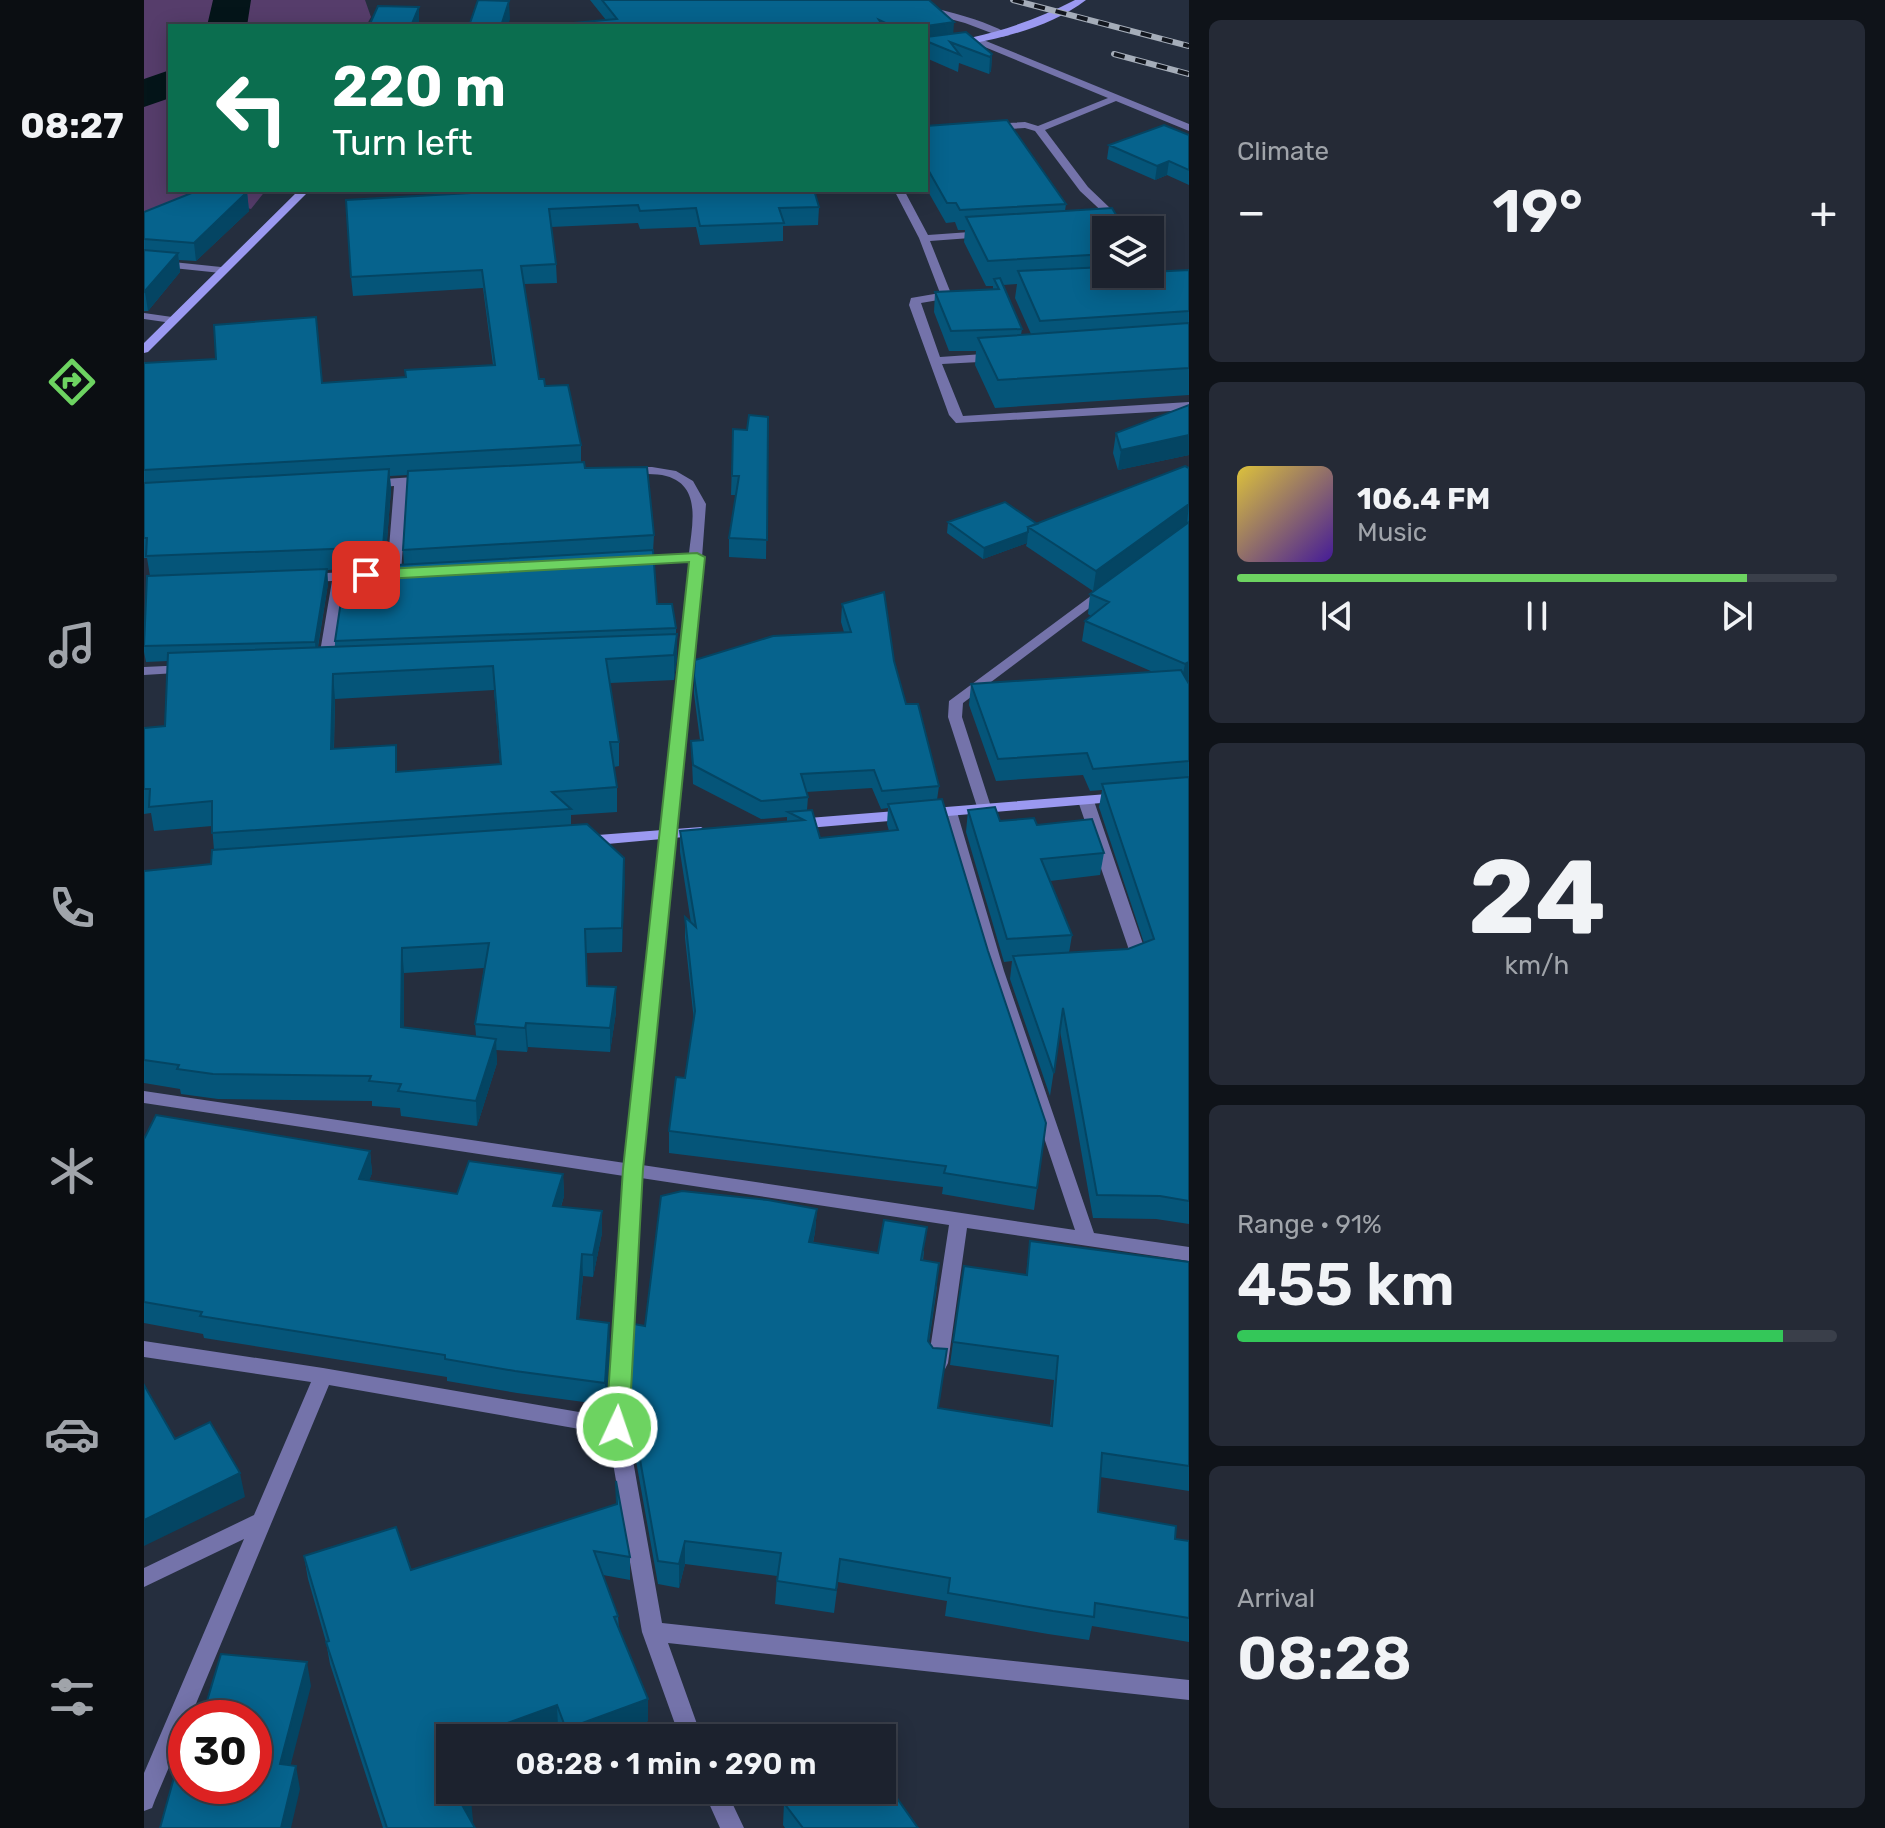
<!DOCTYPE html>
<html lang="en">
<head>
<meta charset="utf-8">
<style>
  :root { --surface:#1c222e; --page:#252a36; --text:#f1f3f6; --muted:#a0a4aa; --line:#3a3f4a; --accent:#6dd361 }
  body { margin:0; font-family:Rubik,sans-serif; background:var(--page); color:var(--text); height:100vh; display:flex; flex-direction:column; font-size:30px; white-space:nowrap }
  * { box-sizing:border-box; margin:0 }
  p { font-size:26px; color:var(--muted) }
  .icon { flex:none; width:44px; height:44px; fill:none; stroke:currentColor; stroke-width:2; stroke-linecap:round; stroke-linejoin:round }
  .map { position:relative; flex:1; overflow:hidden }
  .side { display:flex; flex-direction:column; gap:20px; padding:20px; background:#0f1319; width:696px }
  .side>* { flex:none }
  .banner { position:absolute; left:24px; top:24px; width:760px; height:168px; border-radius:0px; box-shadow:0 4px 20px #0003,0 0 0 2px var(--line); background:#0b6e4f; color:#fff; overflow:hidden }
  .buttons { position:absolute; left:948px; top:216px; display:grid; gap:16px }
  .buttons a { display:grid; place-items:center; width:72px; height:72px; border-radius:0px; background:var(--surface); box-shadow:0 4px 20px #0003,0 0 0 2px var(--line); font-size:40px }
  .speed { position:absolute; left:24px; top:1700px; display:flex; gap:16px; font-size:40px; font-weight:700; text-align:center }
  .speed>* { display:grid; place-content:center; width:104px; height:104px; border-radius:50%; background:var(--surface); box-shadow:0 4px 20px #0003,0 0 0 2px var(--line); line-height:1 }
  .speed .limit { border:12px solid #d22; background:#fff; color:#111 }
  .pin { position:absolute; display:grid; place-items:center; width:68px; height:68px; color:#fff; margin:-34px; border-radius:16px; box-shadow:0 4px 12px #0006 }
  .me { position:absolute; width:88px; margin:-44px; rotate:3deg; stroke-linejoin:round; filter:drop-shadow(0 0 6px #0008) }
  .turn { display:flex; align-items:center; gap:28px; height:168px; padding:0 32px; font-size:36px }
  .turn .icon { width:104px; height:104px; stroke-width:2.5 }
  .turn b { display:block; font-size:56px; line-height:68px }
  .big { font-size:60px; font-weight:600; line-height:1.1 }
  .side .card { flex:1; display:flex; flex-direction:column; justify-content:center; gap:12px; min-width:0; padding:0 28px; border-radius:12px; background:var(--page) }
  .side .dial { align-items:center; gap:0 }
  .dial b { font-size:104px; line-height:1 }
  .song { display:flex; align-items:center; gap:24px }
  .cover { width:96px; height:96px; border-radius:12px; background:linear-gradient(135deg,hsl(50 70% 55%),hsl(260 70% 35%)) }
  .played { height:8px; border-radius:4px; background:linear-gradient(90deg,var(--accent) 85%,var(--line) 85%) }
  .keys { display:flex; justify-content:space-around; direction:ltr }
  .heat { display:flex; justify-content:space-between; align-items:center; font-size:44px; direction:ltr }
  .charge { height:12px; border-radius:6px; background:linear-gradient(90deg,#34c759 91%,var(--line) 0) }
  .trip { position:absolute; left:292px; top:1724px; width:460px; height:80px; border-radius:0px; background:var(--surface); box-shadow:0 4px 20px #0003,0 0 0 2px var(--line); font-weight:600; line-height:80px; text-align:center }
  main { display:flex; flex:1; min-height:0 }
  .menu { display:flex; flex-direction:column; width:144px; justify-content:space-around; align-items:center; background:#0b0e12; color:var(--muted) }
  .menu .icon { width:56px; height:56px }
  .menu .active { color:var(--accent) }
  .menu b { font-size:36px; color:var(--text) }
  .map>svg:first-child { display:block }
</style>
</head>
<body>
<main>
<nav class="menu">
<b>08:27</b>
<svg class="icon active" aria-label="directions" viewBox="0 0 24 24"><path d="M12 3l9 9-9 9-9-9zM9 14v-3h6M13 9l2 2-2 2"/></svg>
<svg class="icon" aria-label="music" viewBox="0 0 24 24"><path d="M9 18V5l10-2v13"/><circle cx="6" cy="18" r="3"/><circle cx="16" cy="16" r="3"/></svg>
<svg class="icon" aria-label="phone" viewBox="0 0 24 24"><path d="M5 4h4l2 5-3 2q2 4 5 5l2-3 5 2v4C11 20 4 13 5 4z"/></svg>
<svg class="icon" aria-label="climate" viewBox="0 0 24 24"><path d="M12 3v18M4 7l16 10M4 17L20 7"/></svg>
<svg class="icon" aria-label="car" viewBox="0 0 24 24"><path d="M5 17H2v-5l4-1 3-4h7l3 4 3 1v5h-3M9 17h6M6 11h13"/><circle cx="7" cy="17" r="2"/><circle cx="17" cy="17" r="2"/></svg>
<svg class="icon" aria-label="filters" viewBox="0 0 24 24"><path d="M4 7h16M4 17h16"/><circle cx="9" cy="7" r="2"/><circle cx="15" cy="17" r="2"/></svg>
</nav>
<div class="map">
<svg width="1045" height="1828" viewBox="0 0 1045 1828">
  <rect width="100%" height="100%" fill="#252e3e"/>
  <path fill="#563d6b" d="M0,0h221l6,17 -5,9h-196v164h96l-15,19 -33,-9 -74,30z"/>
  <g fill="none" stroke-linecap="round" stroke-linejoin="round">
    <path fill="#041519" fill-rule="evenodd" d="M69,0h38l-4,26h-40z
      M26,70v28l-26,9v-28z"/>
    <path fill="#7473aa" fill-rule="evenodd" d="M736,0c30,0 104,18 130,35l-8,2 -37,-14z
      M831,39h6l208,85v7l-73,-30 -71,29 43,57 45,43h-11l-42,-39 -45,-60 -10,-3 -36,2 -5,-3 5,-3 36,-2 13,4 70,-28 -133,-55z
      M750,190h10l24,45 56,-4 5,3 -5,3 -54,4 20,50h6l6,3 -6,3 -35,6 19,54 58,-4 6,4 -6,4 -56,3 21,52 226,-14v8l-233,13 -7,-8 -40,-110 2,-7 29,-5 -21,-55z
      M0,259l77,8 6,3 -6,3 -77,-8z
      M1006,260l4,1 15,22 -2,2 -10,-2 -7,-12z
      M0,313l28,4 6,3 -6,3 -28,-4z
      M481,467h27l24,4 17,10 13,23 -11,147 -53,514 433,65 -87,-259 -47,-159 8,-5 8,5 47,159 90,262 95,14v14l-222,-33 -19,135 -3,6 -7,2 -7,-2 -3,-6 21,-138 -308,-47 -14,249 35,196 527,57v20l-521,-57 34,95h-22l-38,-106 -34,-198 -279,-49 -139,333h-4v9l-31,73 -3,8 -8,3v-38l100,-234 -100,48v-19l110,-53 57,-133 -167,-25v-16l179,27 285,49 16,-241 -480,-73v-12l481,72 64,-602 -58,4 -7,-4 7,-4 58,-4c3,-29 14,-70 -27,-78 -12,-2 -25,0 -37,-2z
      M286,476l4,1v6l-27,2 -6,88 -7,4 -5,-1 -2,-3 7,-87 -25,2 -6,-4 6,-4z
      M220,571l5,1v6l-24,2 -13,84 -2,3h-10l-2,-3 14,-83 -24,1 -7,-4 7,-4z
      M963,584l5,1v6l-149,112 -1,14 30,93 -3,3h-10l-31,-96 1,-16z
      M43,665l5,1 2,3 -2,3 -48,3v-8z
      M942,796l8,5 50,146 -3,15 -12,4 -8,-5 6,-6 1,-8 -50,-146z
      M559,1790h23l18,38h-24z"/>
    <path fill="#9b99f1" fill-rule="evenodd" d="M931,0h11c-43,33 -107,43 -160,52v-6c53,-8 101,-21 149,-46z
      M155,190h11l-162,162 -4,1v-10z
      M976,793l8,5 -3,3 -329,28 -8,-5 8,-5z
      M557,827l8,5 -3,3 -121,11 -8,-5 8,-5z"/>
    <defs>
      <path id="rail" d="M869,0l176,46
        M970,54l75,20"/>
    </defs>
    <use href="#rail" stroke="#a5adb9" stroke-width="6"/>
    <use href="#rail" stroke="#12161e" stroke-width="4" stroke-dasharray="11" stroke-linecap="butt"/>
  </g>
  <path fill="#055579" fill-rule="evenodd" d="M446,0h339l24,33 39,21 -1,17 -2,3 -30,-11 -1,9 -32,-14v-32h-386l66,-6z
    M782,126l140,78 -1,7 41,19v44l83,-4v125l-194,13 -20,-43 1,-14h-27l-15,-39 1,-20 58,-2v-4h-7l-22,-44 1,-12h-7l-3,-8 -9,1 -20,-35zM873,284l-2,14 16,36 -10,1 1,-6 -19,-44z
    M1045,135v50l-22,-10 -12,5 -48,-21 2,-14z
    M324,190h346l5,17 -1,18 -35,1v15l-83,4 -4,-18 -56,2 -2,-6 -87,4 5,37 1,19 -33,1 15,95 6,7 36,59v17l4,6 69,67 -1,17 4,52 19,24v6h1v24l-3,22 -64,3 9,59v24l-5,1 3,20v25l-46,3v10l53,33 -2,94 -36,1 1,33 29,1v25l-6,40 -82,-5 -1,5 -31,-2 1,13 -20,63 -76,-10 -1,-8 -28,-2v-5l-154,-2 -37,-5 -1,-5 -36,-6v-212l67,-7 3,-14 -2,-24 -58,5 -3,-18 -7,1v-86l21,-2 3,-65 -22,1 -2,-10v-25l6,-51 -3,-18h-3v-195l179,20 83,-6 87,-12 -10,-77 -130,8 -2,-19 118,-83zM264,475l-5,75 1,15 -19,1 6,-77 -1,-13zM202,569l-11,72v6h-17l10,-63 -1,-14zM350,690l6,74 -102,8 -64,-23 1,-50zM340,968l-9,56 1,12 -72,-9v-54z
    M103,192l2,19 -53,50 -17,-1 1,12 -32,39h-4v-99z
    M1045,405v50l-71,15 -5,-17 3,-20z
    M624,417l-2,142 -37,-2v-19l7,-43h-5l2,-66 14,1z
    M1045,468v212l-2,1 2,3v540l-33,-5 -63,-1 -33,-187 -10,65 -40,-117 2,-18 -8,1 -38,-130 2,-22 32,11 37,4 67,28 -4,22 -50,6 22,54 -3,18 59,-4 16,-6 -45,-136 3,-17 -12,1 -7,-16 -87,6 -27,-76 2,-21 182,-12 -71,-31 3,-20 6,-5 -3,-2 2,-20 98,-71 -95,68 -67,-45 1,-3 -44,16 -36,-26 1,-11 89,2z
    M698,604l52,57 12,43 33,82 -2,14 109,323 -12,87 -92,-16 1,-7 -274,-34v-22l16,-53 9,-57 -9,-83v-21l6,6 -11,-71v-21l107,-9v-5l-26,2 -68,-35 -2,-43 9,-1 -6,-46v-18l150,-44 -3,-10zM728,788l9,21 7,-1 -1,16 2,7 -69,7 -13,-28 1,-13 -2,-5z
    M0,1139l226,12 2,22 -3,7 88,14 106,-20 1,22 -3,11 41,4v22l-9,44 -10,-1 -4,43 31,26 -4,60 -89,-12 -70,-12v-4l-243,-39 -1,-4 -59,-11z
    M673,1209l-2,23 -2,11 65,10 46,-2 -1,10 14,26 -8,55 15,30 -6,36 112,18 4,-46 -104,-15 3,-23 73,-67 4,-34 159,21v229l-89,-14 -2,35 77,27 14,2v101l-97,-16 -3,14 -41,-6 -103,-18 2,-15 -109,-19 -4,31 -59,-9 2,-28 -92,-12 -6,24 -21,-4 -28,-157v-24l15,-77z
    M473,1504l13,53v23l-27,-5 15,41 1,13 29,92 -45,17h-41l-4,-10 -28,10h-80l23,83 -2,1 4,6h-92l-53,-164 -4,-22 -18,-63 -4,-23 107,14z
    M640,1803l134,25h-133l-2,-3z"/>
  <path fill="#044563" d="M365,1l1,18 -2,7h-7z
    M275,7v19h-8z
    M810,22l-1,16 -27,3 1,-15z
    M848,54l-1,17 -2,3 1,-17z
    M1025,161l-2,14 -12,5 2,-14z
    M103,192l2,19 -53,50 -2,-18z
    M34,253l2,19 -32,39 -3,-19z
    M1045,435v20l-71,15 3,-20z
    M245,469l2,20 -6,78 -2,-20z
    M1045,504l-2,19 -94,68 3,-20z
    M884,532l-1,11 -44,16 1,-11z
    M183,569l1,15 -12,73 -1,-15z
    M533,634v24l-3,22v-25z
    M1045,662v18l-8,4 4,-20z
    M189,674l2,25 -2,74 -2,-24z
    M480,858l1,25 -3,69v-24z
    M258,948l2,25v78l-3,-24z
    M472,987v25l-6,40v-24z
    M382,1023l2,24 -1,5 -2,-24z
    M352,1039l1,24 -20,63 -1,-25z
    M226,1151l2,22 -10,28 -3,-22z
    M419,1174l1,22 -10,32 -1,-22z
    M673,1209l-2,23 -8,34 2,-24z
    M458,1211v22l-9,44v-22z
    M438,1254l1,22 -6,64v-21z
    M465,1323l1,22 -4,60 -1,-22z
    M96,1473l5,24 -101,49v-26z
    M541,1541v23l-6,24v-24z
    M163,1662l4,24 -26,101 -5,-23z
    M504,1699v22l-45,17h-36l-1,-9z
    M413,1705l1,23 -28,10h-64z
    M152,1766l4,23 -9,39h-10z
    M327,1799l2,22 -10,4 -2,-22z"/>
  <path fill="#06638d" stroke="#044563" stroke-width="2" fill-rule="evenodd" d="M334,0l31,1 -8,25h-32z
    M458,0h327l25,22 -27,4 -1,6v-6h-34l-13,-6 4,6h-343l77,-7z
    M234,6l41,1 -8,19h-42z
    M822,32l26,22 -2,3 -40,-15 10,13 -34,-14v-4z
    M863,120l59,84 -106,6 -4,-7h-9l-21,-37v-40z
    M1020,125l25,10v35l-20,-9 -12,5 -48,-21z
    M55,190h38l10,2 -53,51 -50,-4v-27z
    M326,190h344l5,17 -40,1 5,15 -84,3 -4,-18 -56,3 -2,-6 -89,4 7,55 -35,2 18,113h5l1,7 23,-1 13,60 -437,25v-107l72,-4 -2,-34 102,-8 6,66 84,-6 -1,-7 90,-5 -13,-95 -131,7 -5,-77 124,-7z
    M968,208l13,22h-19v24l-118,7 -22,-44z
    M0,250l34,3 -34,39z
    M962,267v7h44v-2l39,-2v41l-149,10 -22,-50z
    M856,278l22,51 -71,2 -16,-39 64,-3 -5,-10z
    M1045,323v45l-191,12 -20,-42z
    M1045,405v30l-68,15 -5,-17z
    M605,415l19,2 -1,123 -38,-2 10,-62h-7l1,-47 14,1z
    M440,462l1,6 62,-1 7,68 -251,15 5,-79z
    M1041,466l4,2v36l-93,67 -68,-44z
    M245,469l-6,78 -237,9 1,-18h-3v-55z
    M861,502l32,22 -9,3v5l-44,16 -36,-26z
    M1045,522v140l-4,2 -100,-43 24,-19 -19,-8z
    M509,550l4,54h15l4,24 -341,13 11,-73z
    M183,569l-12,73 -171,4 3,-70z
    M740,592l10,69 12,43h12l21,82 -57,5 -8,-21 -73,4 7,23 -47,4 -68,-36 -2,-24 12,-1 -9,-64 1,-16 78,-24 78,-4 -9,-28z
    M533,634l-3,21 -68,4 13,83h-9l7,45 -65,5 19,17 -359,24v-32l-63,6 1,-18h-6v-61l21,-2 3,-73zM349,666l8,98 -105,8v-27l-65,4 2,-75z
    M1037,670l8,14v77l-96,8 -6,-16 -89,6 -27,-75z
    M1045,777v424l-29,-5 -63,-1 -34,-187 -9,65 -41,-117 115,-7 26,-10 -52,-155z
    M798,799l46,152 58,172 -9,65 -93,-15 2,-7 -277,-35 7,-54 9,1 10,-67 -10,-94 11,10 -16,-96 124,-11 -16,-8 24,-2 8,28 78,-8 -10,-26z
    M851,807l5,14 34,-3 3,7 55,-6 12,34 -63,6 31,76 -65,4 -39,-129z
    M443,824l37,34 -2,70 -37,1 2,57 29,1 -6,41 -84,-5 -1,5 -50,-4 14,-81 -87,5 -1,79 95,12 -20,62 -78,-10 3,-7 -32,-3 2,-5 -158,-2 -36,-5 2,-4 -35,-5v-189l67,-7 1,-14z
    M12,1115l214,36 -11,28 98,15 12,-33 94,13 -10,32 49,5 -9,44 -11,-1 -5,65 32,4 -4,60 -90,-12 -70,-12v-4l-245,-39 2,-4 -58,-10v-163z
    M538,1191l86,9 49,9 -8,33 69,11 6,-33 43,7 -6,33 18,3 -11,78 5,7 14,1 -9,59 114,18 6,-70 -105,-14 11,-76 63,9 3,-34 159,21v204l-87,-13 -4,59 78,14 -1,13 14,2v77l-94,-15 -1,14 -41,-6 -105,-18 2,-15 -110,-19 -4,31 -59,-9 4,-28 -96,-12 -6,23 -21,-3 -28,-158 4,-79 11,2 16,-130z
    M0,1385l31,54 35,-17 30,51 -96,47z
    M472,1481l14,76 -36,-6 24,65 -4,1 34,82 -82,30 -9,-24 -91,33h-16v52h17l4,9 -10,4 14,25h-88l-61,-186 3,-1 -25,-85 92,-29 15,43 206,-66z
    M77,1654l86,8 -27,102 16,2 -15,62h-121l20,-72h6v30h68v-68h-52z
    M705,1729l6,9h-23z
    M738,1777l36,51h-115l-19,-25 22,-13h76z"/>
  <path fill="#6dd361" stroke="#47893f" stroke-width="2" d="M553,553l8,4 -62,612 -14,258 -4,6 -8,3 -8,-3 -3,-6 17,-258 66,-607 -323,18 -7,-5 7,-5z"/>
</svg>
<div class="buttons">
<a><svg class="icon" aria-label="layers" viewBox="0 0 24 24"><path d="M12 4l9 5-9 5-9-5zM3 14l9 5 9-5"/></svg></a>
</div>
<div class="speed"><div class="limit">30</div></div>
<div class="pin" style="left:222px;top:575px;background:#d93025"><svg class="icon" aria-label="arrive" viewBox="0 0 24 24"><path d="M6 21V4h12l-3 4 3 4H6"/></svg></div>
<svg class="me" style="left:473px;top:1427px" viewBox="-20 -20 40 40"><circle r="17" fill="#6dd361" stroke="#fff" stroke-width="3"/><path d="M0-11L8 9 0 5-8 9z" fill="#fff"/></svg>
<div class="trip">08:28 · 1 min · 290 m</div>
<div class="banner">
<div class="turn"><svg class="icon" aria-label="left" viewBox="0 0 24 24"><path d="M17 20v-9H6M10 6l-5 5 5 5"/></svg><div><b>220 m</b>Turn left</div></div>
</div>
</div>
<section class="side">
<div class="card"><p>Climate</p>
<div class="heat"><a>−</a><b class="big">19°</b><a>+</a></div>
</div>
<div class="card">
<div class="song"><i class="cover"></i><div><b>106.4 FM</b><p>Music</p></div></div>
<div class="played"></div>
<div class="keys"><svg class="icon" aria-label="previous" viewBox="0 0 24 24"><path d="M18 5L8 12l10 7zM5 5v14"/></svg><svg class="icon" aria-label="pause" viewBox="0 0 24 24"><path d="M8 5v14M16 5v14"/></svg><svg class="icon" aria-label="next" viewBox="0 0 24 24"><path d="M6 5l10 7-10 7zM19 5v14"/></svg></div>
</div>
<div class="card dial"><b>24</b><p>km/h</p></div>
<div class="card"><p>Range · 91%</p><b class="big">455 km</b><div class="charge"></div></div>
<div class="card"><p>Arrival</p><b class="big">08:28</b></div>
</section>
</main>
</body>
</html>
